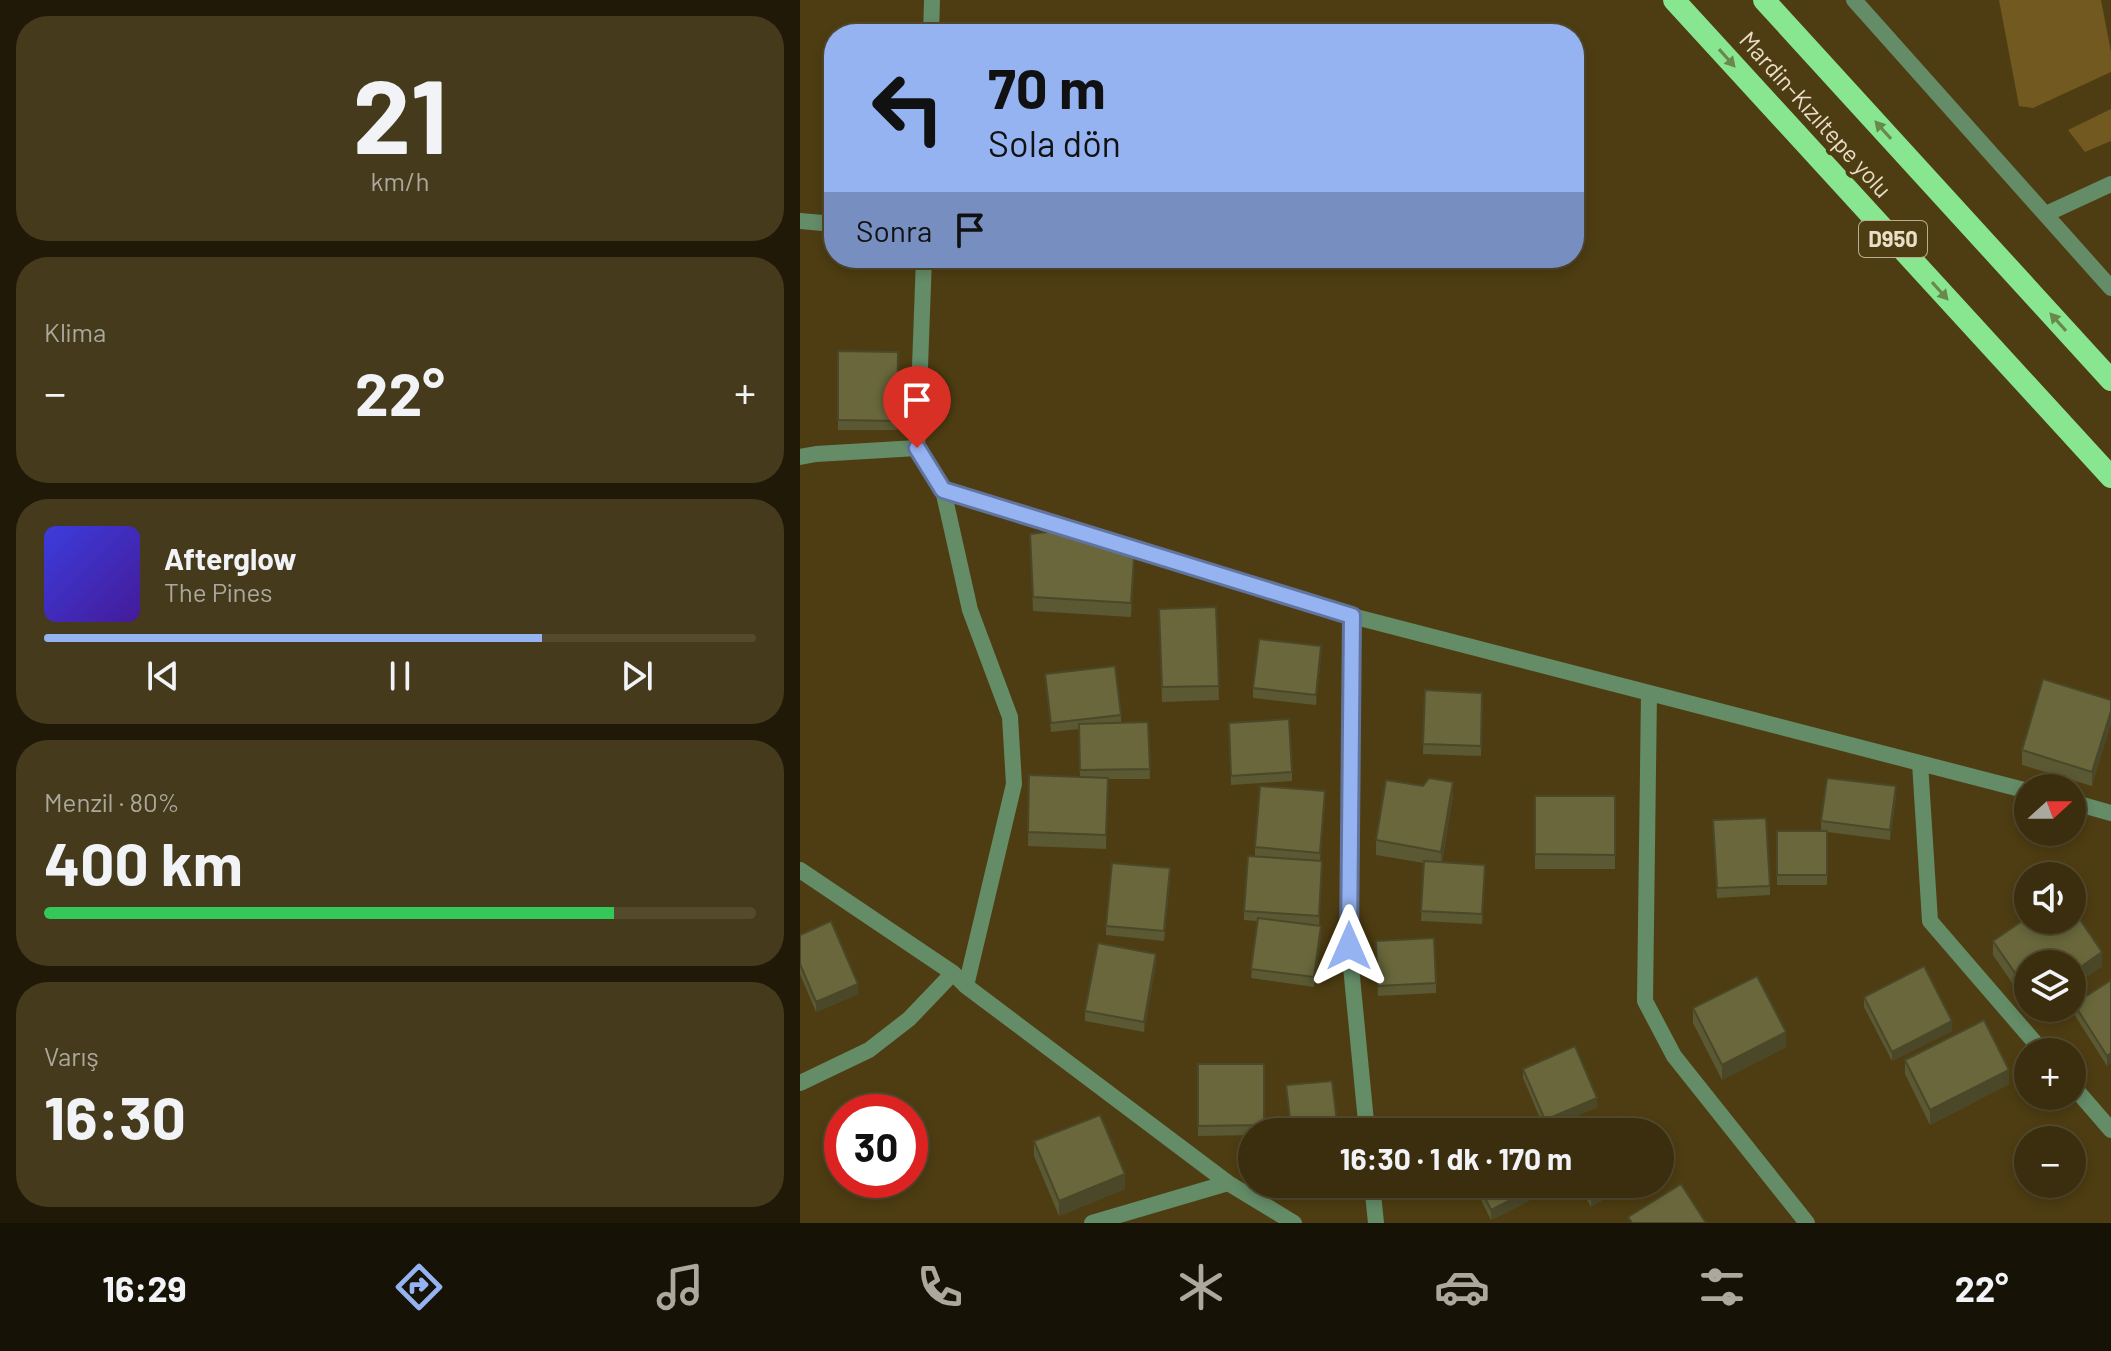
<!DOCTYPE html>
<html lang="tr">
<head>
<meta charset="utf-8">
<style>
  :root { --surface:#3a2e0e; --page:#453a1c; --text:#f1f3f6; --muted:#aba89e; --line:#544a2e; --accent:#95b2f1 }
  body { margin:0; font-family:Barlow,sans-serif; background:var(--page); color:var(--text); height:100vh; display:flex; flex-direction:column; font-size:30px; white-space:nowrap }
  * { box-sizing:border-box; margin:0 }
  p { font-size:26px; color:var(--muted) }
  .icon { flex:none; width:44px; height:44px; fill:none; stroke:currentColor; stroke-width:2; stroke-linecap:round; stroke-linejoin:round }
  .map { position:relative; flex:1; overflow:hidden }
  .drawer { display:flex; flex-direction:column; gap:16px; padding:16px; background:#201908; width:800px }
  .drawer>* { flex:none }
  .top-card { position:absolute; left:24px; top:24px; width:760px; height:244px; border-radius:32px; box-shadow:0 4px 12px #0003,0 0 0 2px var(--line); background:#95b2f1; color:#111; overflow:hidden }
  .needle { width:52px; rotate:69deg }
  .tools { position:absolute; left:1214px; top:774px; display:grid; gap:16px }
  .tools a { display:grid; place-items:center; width:72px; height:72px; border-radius:50%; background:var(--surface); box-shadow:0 4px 12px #0003,0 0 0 2px var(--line); font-size:40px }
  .speed { position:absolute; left:24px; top:1094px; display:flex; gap:16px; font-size:40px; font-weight:700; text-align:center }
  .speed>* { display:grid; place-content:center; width:104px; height:104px; border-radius:50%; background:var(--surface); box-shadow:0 4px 12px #0003,0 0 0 2px var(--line); line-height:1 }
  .speed .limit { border:12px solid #d22; background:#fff; color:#111 }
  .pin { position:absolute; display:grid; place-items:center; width:68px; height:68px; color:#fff; margin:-82px -34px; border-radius:50% 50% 50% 0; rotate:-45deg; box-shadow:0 0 8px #0007 }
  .pin .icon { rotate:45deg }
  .me { position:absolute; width:88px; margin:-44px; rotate:0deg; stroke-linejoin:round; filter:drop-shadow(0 0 6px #0008) }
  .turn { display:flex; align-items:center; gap:28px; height:168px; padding:0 32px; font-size:36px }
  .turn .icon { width:104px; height:104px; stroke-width:2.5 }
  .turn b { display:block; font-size:56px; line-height:68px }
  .then { display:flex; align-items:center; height:76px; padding:0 32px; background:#0003; gap:16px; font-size:30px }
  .big { font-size:60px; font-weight:700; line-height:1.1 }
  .drawer .card { flex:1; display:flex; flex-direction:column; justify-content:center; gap:12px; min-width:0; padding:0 28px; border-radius:32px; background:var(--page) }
  .drawer .dial { align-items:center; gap:0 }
  .dial b { font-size:104px; line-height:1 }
  .song { display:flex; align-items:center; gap:24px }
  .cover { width:96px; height:96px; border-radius:12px; background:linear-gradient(135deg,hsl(240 70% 55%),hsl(260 70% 35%)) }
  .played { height:8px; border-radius:4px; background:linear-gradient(90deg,var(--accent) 70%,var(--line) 70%) }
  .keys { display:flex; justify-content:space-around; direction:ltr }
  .heat { display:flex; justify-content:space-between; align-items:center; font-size:44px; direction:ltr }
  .charge { height:12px; border-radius:6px; background:linear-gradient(90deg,#34c759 80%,var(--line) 0) }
  .trip { position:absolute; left:438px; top:1118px; width:436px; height:80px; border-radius:40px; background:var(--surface); box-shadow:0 4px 12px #0003,0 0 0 2px var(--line); font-weight:700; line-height:80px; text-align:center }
  .dock { display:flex; height:128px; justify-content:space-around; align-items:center; background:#171206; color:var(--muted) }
  .dock .icon { width:56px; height:56px }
  .dock .selected { color:var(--accent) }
  .dock b { font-size:36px; color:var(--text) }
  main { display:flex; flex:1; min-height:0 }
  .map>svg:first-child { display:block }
</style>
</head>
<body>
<main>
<section class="drawer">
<div class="card dial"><b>21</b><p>km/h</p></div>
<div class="card"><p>Klima</p>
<div class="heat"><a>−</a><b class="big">22°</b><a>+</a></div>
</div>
<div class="card">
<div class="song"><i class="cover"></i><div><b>Afterglow</b><p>The Pines</p></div></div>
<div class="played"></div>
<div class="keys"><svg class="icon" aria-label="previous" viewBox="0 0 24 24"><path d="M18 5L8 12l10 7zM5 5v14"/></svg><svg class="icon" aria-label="pause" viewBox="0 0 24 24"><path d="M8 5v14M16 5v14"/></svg><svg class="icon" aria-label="next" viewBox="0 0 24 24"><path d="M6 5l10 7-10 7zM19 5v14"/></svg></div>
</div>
<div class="card"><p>Menzil · 80%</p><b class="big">400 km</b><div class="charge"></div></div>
<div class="card"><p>Varış</p><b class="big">16:30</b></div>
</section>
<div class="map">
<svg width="1311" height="1223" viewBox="0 0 1311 1223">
  <rect width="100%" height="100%" fill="#4e3d12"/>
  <path fill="#715920" d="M1199,0h102l10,52v20l-78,36 -14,-2z
    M1311,109v32l-26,11 -17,-22z"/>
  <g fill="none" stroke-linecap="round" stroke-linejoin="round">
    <path stroke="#648c67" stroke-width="16" d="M1054,0l257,288
      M131,34l1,-34
      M1246,214l65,-30
      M0,221l34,3
      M124,258l-7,190 26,42 409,126 676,175
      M0,457l16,-3 101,-6
      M143,490l27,120 40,107 4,67 -48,202 262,197 66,40
      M552,616l-3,330 18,186
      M849,693l-4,308 29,55 133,167
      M1120,763l10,158 113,131
      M1272,802l39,11
      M0,870l153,103 13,13
      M0,1083l69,-33 40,-31 44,-46
      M1272,1085l39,45
      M572,1184l4,39
      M292,1223l136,-40"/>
    <path stroke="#88e690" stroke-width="22" d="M874,0l437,477
      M964,0l347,380"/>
  </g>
  <path fill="#5a5933" d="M38,351l60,1 -1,78h-59z
    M230,534l104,38 -3,45 -98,-6z
    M416,607l3,93 -57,2 -3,-93z
    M521,656l-5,49 -63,-7v-10z
    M245,674l76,41v7h27l2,57h-42l-2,70 -78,-3 1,-71 51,2 -1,-48 -28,3z
    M625,690l57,3 -1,63 -58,-2z
    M1311,700l-19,86 -70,-21v-15z
    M429,733l63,39v9l-61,4z
    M653,796l-11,66 43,12 -3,50 -61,-3 3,-58 -48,-8v-15z
    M735,796h80v73h-80z
    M1096,796l-6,44 -63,-8v53h-50v-54h44v-10z
    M525,801l-5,60 2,10 -3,55 2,10 -7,51 -63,-9 6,-57 -13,-1v-9l11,-55v-9z
    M913,830l57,56v9l-53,3z
    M370,878l-6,63 -58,-6v-9z
    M0,935l58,59 -42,18 -16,-38z
    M1193,941l109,25 -30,21v-23h-44v42l-35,-51z
    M576,951l60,32v10l-58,3z
    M356,963l-12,69 -59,-11v-10z
    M1311,980v83l-4,3 -33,-52v-10z
    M1064,997l88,34 -60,30 -28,-54z
    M893,1008l93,39 -64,33 -29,-57z
    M1105,1060l104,24 -79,41 -25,-51z
    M398,1064h66v68h-12v3l-54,1z
    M723,1069l74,38 -52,23 -22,-52z
    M486,1085l51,37v10h-46z
    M234,1141l91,48 -66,27 -25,-60z
    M673,1184h69v10l-51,26z
    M778,1184h51l-38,23z"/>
  <path fill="#4a4829" d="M334,558v14l-3,45v-14z
    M521,646v10l-5,49v-10z
    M1311,711v14l-19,61v-14z
    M653,782v14l-12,70v-14z
    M1096,786v10l-6,44v-10z
    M521,926v10l-7,51v-10z
    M1302,952v14l-30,21v-14z
    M356,954v9l-12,69v-10z
    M58,984v10l-42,18v-10z
    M1233,1008h8l-8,5z
    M1152,1021v10l-60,30v-9z
    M986,1032v15l-64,33v-15z
    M1311,1053v10l-4,3v-10z
    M1209,1070v14l-79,41v-15z
    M797,1098v9l-52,23v-10z
    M325,1174v15l-66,27v-15z
    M594,1184h22l-22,9z
    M742,1184v10l-51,26v-10z
    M813,1184h16l-38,23v-10z"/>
  <path fill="#69673b" stroke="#4a4829" stroke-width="2" d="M38,351l60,1 -1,69 -59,-1z
    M256,531l78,27 -3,45 -98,-6 -3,-63z
    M416,607l3,79 -57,1 -3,-78z
    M459,639l62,7 -5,49 -63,-7z
    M315,666l6,49 -70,8 -6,-49z
    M1243,679l68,21v11l-19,61 -70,-22z
    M625,690l57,3 -1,53 -58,-2z
    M489,719l3,53 -61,4 -2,-53z
    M348,722l2,47 -70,1 -1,-46z
    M229,775l79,3 -2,57 -78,-3z
    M629,778l24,4 -12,70 -65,-12 10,-60 37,6z
    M1027,778l69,8 -6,44 -69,-9z
    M460,786l65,5 -5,62 -65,-6z
    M735,796h80v59l-80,-1z
    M966,818l4,68 -53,2 -4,-68z
    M977,831h50v44h-50z
    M448,856l74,5 -3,55 -75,-5z
    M624,861l61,4 -3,49 -61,-3z
    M312,863l58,5 -6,63 -58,-5z
    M1272,908l30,44 -30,21v-9h-44v28l-35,-51 35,-24v3h44z
    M458,918l63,8 -7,51 -63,-8z
    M31,921l27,63 -42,18 -16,-38v-29z
    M634,938l2,45 -58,3 -2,-45z
    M298,943l58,11 -12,68 -59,-11z
    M1124,966l28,55 -60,31 -28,-55z
    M957,976l29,56 -64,33 -29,-57z
    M1311,980v73l-4,3 -33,-52z
    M1184,1020l25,50 -79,40 -25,-50z
    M775,1046l22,52 -52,22 -22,-51z
    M398,1064h66v61l-66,1z
    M532,1081l5,41 -46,5 -5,-42z
    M300,1115l25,59 -66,27 -25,-60z
    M820,1116l10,16h-37z
    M625,1120l5,12h-35z
    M678,1184h64l-51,26z
    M783,1184h30l-22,13z
    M881,1184l25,39h-74l-4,-6z"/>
  <defs><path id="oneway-solid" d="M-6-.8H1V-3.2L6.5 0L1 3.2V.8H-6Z" transform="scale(2)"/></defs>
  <g fill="#68894b">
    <use href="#oneway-solid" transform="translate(927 58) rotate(48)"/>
    <use href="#oneway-solid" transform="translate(1083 130) rotate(-132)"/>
    <use href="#oneway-solid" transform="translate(1140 291) rotate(48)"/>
    <use href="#oneway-solid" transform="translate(1258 322) rotate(-132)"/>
  </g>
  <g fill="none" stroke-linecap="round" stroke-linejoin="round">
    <defs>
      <path id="route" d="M117,448l26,42 409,126 -3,330"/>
    </defs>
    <use href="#route" stroke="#61749d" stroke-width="20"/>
    <use href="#route" stroke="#95b2f1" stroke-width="14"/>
  </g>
  <g text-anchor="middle" stroke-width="8" stroke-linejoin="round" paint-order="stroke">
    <rect fill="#4e3d12" stroke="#baae91" stroke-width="2" x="1059" y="221" width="68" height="36" rx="6"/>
    <g font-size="22" font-weight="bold" fill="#e9dfc8">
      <text x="1093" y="247">D950</text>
    </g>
    <g font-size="24" fill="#e9dfc8" stroke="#4e3d12">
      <text transform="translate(1015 115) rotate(48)" y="8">Mardin-Kızıltepe yolu</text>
    </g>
  </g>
</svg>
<div class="tools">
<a><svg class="needle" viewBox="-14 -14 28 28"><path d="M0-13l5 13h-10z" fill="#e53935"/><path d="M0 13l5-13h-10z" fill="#aba89e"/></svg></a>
<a><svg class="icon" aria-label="sound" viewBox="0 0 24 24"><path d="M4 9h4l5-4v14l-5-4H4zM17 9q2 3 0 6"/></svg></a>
<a><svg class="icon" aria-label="layers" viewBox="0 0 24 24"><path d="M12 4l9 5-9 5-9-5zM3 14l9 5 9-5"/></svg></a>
<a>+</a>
<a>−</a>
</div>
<div class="speed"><div class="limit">30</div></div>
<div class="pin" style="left:117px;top:448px;background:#d93025"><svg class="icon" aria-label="arrive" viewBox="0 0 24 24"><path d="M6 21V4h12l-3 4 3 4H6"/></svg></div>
<svg class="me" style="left:549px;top:946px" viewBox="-20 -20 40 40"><path d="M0-17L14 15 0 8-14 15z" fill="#95b2f1" stroke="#fff" stroke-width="4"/></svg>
<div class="trip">16:30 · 1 dk · 170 m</div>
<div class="top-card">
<div class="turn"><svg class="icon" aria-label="left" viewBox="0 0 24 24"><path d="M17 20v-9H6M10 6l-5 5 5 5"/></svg><div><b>70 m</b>Sola dön</div></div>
<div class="then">Sonra<svg class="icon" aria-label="arrive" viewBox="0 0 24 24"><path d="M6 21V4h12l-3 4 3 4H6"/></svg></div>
</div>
</div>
</main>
<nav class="dock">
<b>16:29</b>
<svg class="icon selected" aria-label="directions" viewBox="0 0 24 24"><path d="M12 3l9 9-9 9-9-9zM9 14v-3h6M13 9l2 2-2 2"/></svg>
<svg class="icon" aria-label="music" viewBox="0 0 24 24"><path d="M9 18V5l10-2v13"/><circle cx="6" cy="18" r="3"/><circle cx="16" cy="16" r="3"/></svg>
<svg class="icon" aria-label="phone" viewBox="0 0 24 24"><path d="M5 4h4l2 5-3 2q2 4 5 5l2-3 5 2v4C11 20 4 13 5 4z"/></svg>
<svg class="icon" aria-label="climate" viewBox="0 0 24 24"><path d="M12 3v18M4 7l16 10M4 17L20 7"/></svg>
<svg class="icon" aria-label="car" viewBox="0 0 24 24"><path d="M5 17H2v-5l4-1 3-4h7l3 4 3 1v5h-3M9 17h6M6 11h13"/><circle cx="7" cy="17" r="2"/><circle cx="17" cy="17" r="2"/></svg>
<svg class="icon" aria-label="filters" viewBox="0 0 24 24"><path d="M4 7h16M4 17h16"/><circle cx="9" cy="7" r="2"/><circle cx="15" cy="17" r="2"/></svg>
<b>22°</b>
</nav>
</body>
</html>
